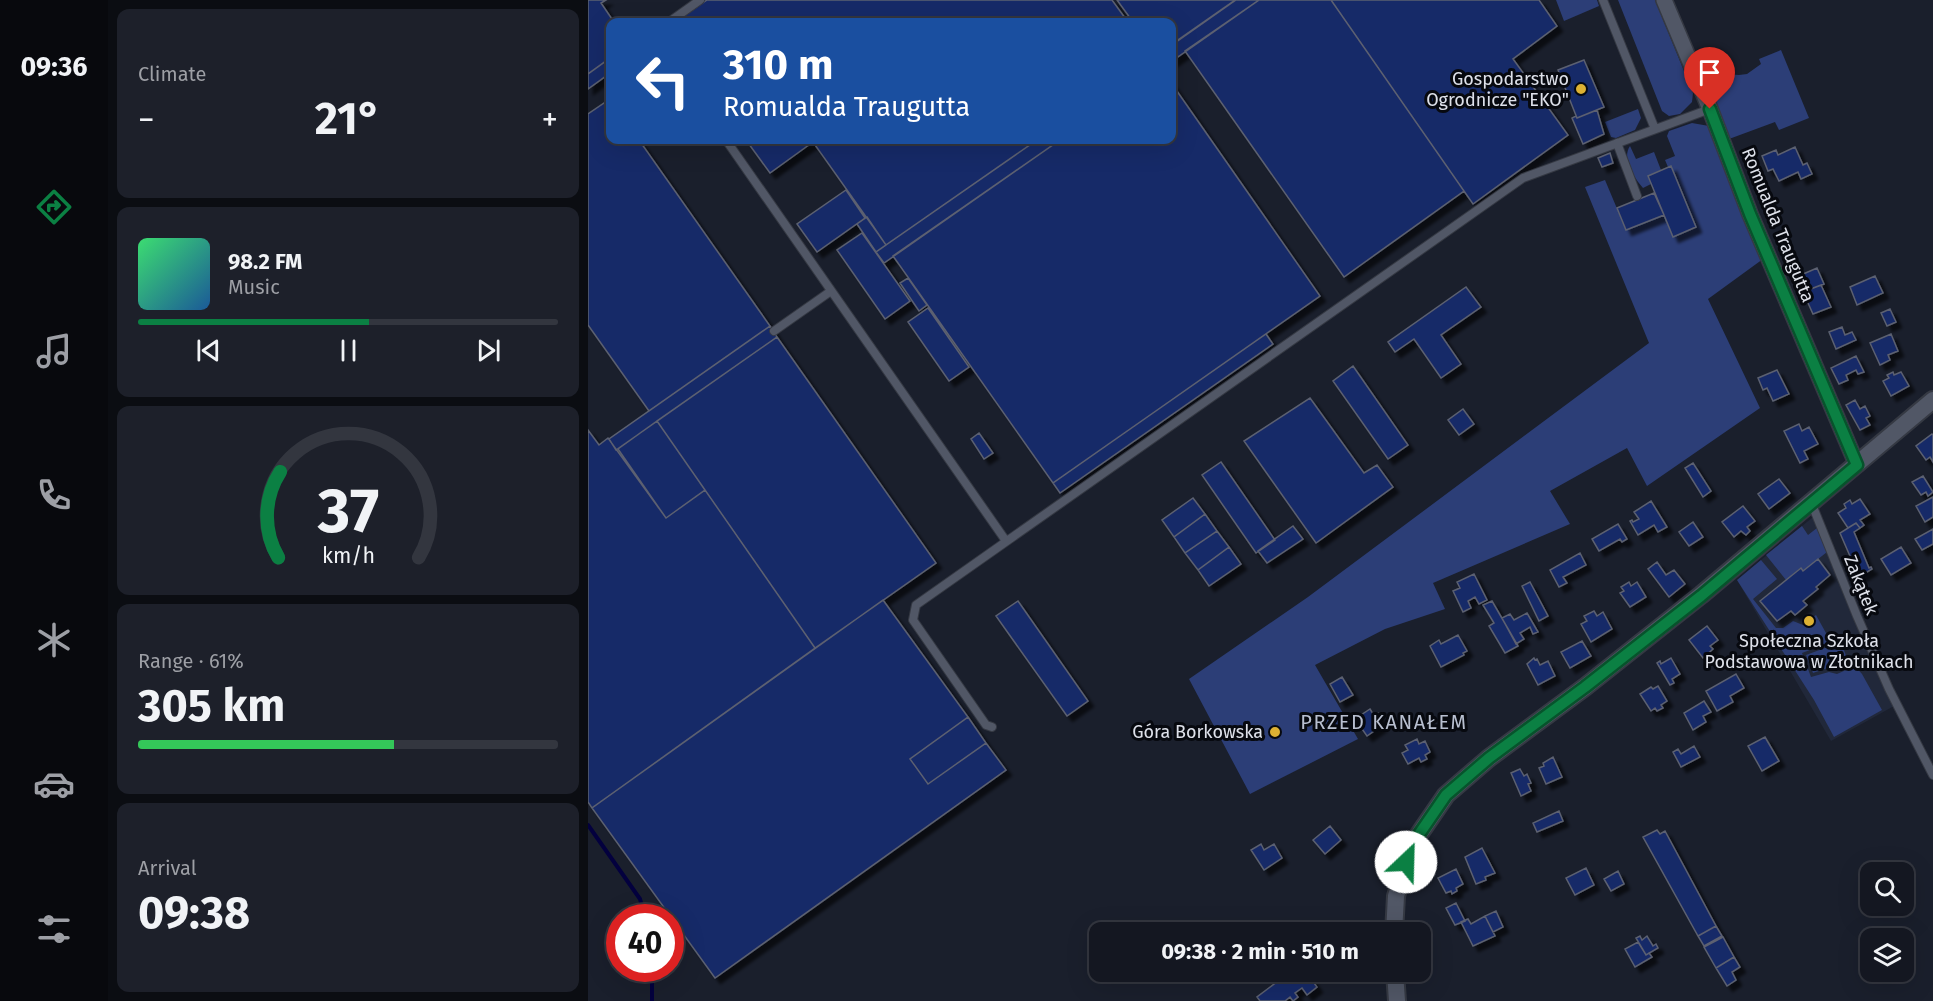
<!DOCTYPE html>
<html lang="en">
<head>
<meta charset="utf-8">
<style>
  :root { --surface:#141721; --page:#1d202a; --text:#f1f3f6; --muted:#9d9fa5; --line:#33363f; --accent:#0b8043 }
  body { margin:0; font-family:"Fira Sans",sans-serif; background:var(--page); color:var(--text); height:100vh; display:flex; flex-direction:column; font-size:22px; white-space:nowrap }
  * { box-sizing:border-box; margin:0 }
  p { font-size:20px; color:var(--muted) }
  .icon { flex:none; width:33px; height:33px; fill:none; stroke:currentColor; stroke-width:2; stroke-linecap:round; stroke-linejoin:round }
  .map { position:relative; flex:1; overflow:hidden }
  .side { display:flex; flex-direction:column; gap:9px; padding:9px; background:#0b0d12; width:480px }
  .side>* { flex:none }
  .hud { position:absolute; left:18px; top:18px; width:570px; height:126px; border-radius:12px; box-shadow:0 6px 24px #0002,0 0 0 2px var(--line); background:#1a4fa0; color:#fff; overflow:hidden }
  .buttons { position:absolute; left:1272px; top:862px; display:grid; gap:12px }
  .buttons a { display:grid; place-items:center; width:54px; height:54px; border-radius:12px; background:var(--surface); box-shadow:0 6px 24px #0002,0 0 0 2px var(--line); font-size:30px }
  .speed { position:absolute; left:18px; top:904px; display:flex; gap:12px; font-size:30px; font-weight:700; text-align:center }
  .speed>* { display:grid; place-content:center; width:78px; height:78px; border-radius:50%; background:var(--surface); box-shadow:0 6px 24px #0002,0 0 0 2px var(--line); line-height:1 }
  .speed .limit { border:9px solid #d22; background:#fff; color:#111 }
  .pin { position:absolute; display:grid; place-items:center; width:51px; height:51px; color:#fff; margin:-62px -26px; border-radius:50% 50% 50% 0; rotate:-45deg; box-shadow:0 0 6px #0007 }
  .pin .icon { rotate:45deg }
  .me { position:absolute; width:66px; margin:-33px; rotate:24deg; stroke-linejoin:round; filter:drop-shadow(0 0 4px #0008) }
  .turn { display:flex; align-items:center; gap:21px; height:126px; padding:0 18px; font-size:27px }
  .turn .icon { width:78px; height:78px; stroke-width:2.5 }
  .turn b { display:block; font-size:42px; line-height:51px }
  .big { font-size:45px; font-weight:700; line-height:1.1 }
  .side .tile { flex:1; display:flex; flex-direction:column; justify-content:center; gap:9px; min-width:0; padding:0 21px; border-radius:12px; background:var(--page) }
  .side .dial { align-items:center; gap:0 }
  .dial svg { height:156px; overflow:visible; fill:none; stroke:var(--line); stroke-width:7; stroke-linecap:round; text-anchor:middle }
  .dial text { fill:var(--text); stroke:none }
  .song { display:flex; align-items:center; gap:18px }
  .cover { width:72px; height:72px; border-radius:9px; background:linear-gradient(135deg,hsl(140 70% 55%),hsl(210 70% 35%)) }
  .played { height:6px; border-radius:3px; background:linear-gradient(90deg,var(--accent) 55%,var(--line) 55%) }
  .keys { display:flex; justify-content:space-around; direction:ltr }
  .heat { display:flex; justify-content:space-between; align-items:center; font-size:33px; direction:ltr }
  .charge { height:9px; border-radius:4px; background:linear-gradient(90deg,#34c759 61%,var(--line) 0) }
  .trip { position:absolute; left:501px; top:922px; width:342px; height:60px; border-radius:12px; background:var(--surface); box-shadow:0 6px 24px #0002,0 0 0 2px var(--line); font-weight:700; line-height:60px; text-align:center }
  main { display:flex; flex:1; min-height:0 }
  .dock { display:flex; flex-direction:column; width:108px; justify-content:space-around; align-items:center; background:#08090d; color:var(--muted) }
  .dock .icon { width:42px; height:42px }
  .dock .active { color:var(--accent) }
  .dock b { font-size:27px; color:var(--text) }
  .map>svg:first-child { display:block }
</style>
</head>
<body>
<main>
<nav class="dock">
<b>09:36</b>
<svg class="icon active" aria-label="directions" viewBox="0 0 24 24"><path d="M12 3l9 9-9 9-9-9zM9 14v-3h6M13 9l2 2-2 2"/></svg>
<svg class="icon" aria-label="music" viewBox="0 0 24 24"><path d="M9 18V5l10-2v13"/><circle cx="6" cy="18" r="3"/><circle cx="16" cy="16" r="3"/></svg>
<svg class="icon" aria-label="phone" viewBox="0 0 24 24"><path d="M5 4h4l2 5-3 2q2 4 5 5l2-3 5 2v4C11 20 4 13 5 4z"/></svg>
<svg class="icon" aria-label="climate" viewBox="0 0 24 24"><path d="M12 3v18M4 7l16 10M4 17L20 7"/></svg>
<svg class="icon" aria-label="car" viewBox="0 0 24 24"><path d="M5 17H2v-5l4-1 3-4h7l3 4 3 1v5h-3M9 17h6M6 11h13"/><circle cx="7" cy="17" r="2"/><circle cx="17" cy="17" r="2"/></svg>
<svg class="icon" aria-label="filters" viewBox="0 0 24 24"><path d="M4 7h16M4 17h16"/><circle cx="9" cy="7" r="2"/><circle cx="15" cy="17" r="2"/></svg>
</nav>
<section class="side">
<div class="tile"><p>Climate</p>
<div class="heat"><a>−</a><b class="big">21°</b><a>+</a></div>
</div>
<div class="tile">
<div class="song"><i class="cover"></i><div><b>98.2 FM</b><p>Music</p></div></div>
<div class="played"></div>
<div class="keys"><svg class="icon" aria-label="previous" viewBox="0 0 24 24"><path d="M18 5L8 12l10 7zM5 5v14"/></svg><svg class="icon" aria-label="pause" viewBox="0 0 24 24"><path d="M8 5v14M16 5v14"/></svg><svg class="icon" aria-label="next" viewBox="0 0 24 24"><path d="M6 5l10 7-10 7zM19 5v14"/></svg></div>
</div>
<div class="tile dial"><svg viewBox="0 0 100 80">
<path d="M14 69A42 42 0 1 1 86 69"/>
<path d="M14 69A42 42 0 0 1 15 25" stroke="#0b8043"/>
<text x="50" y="56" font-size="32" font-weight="700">37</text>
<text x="50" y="72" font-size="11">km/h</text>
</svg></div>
<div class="tile"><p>Range · 61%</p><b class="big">305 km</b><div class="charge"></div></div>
<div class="tile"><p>Arrival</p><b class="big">09:38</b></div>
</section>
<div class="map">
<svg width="1345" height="1001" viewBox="0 0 1345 1001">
  <defs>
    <filter id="shadow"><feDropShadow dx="5.5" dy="5.5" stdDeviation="1.5" flood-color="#0009"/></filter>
  </defs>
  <rect width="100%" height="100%" fill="#1a1f2c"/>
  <path fill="#21283a" d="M1225,517l81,189 -63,35 -94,-161z"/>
  <path fill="#2c3e77" d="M968,0h41l2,6 -35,15z
    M1030,0h37l38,93 -1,9 -12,12 -11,2 -7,-5z
    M1193,50l28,68 -30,12 -4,-8 -46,17 -24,-58 21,-7 13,1 8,-1 14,-10 -2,-5z
    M1050,109l3,9 -6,12 -19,8 -5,-1 -6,-15z
    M1104,123l17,3 54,133 -55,40 52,109 -113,78 -20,-38 -77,43 20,33 -137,59 12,26 -60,20 -70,36 43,74 -108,55 -61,-115 119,-82 341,-254 -64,-156 20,-7 21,50 38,-15 9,22 23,-9 -25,-61h-3l-3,-7 10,-4 -8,-20 2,-5z
    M1042,146l6,13 18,-7 7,18 -13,6 3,8 -8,4c-8,-9 -22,-29 -13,-42z
    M1214,526l6,9 9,-7 10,24 -24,19 -3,-3 -14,12 -20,-25z
    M1173,560l16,19 -24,20 23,29h7l10,-7 10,4 13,-10 15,27 -29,11 9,24 18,-5 8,2 18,-8 7,8 20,36 -48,27 -20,-37 -77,-120z
    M1253,642l7,19 -35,12 -7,-18z"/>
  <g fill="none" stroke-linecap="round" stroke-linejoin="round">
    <path stroke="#03003e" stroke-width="4" d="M0,825l52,74 5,19
      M64,969v32"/>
  </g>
  <path fill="#192967" stroke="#5b6171" stroke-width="1.5" filter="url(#shadow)" d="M0,0h18l-5,3 13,19h-4v36l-22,16z
    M119,0h405l16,22h-448l-2,-2z
    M529,0h118l-63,44v-22h-39z
    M648,0h23l-87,61v-16z
    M671,0h72l133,191 -120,86 -159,-226z
    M743,0h208l18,26 -44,33 55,76 -95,69z
    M22,58v15l-22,16v-15z
    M996,60l20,47 -27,11 -19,-48z
    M584,84l148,212 -267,187 -160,-227 167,-116h112z
    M22,99v41h29l131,186 -121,85 -61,-86v-211z
    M1009,110l7,24 -21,10 -11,-26 4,-2 1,2z
    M158,140h291l-151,105 -73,-103 -43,31z
    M449,140h23l-176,123 -8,-11z
    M1207,147l8,18 4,-2 5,11 -11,5 -3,-7 -19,9 -6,-12 -5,2 -6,-15 14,-6 2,5z
    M1022,153l3,10 -11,4 -4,-9z
    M1083,166l25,61 -23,10 -25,-61z
    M258,190l19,28 -48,34 -20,-28z
    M1066,193l10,22 -38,15 -9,-22z
    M279,217l19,28 -10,7 -19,-28z
    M274,233l48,68 -25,18 -48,-69z
    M1229,268l7,16 -16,6 -7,-15z
    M1287,276l8,17 -26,12 -7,-18z
    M320,278l19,27 -8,6 -19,-28z
    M1233,285l10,22 -18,7 -10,-22z
    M878,287l15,20 -40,28 20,29 -20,14 -27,-39 -19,13 -7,-10z
    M340,308l41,59 -20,14 -41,-59z
    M1302,309l6,13 -9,4 -6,-13z
    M182,326l7,11 -161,113 -7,-11z
    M1254,327l3,8 7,-3 4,8 -20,9 -7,-17z
    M678,334l7,10 -213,149 -7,-10z
    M1303,334l7,17 -10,4 2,5 -10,5 -10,-22z
    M189,337l159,226 -121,85 -158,-227z
    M1268,356l8,16 -6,2 -2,-4 -10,5 2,5 -9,4 -8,-16z
    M765,366l55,79 -20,14 -55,-78z
    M1189,370l12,24 -16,7 -6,-13 -4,2 -5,-12z
    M1305,372l1,3 7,-3 8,14 -18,10 -8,-15 6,-3 -2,-3z
    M722,398l54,75 13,-8 16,22 -77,56 -72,-102z
    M1267,400l5,9 5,-3 5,10 -4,2 4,7 -10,5 -14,-25z
    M875,409l11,15 -15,11 -11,-15z
    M69,421l48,69 -39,28 -48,-69z
    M1211,424l3,7 7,-4 9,17 -14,7 4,8 -8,4 -16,-32z
    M0,430l11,15 9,-7 58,80 39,-28 110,158 -223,160 -4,-6z
    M391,433l14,20 -9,6 -13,-20z
    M1344,434l1,1v27l-3,-5 -4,3 -10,-14z
    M633,462l54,78 -19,13 -54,-78z
    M1105,463l18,28 -8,6 -18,-29z
    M1335,476l10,16 -5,4 -2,-4 -5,3 -9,-13z
    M1191,479l11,14 -21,16 -11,-15z
    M1345,497v20l-8,5 -9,-16z
    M605,498l12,16 -31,23 -12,-17z
    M1272,499l10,15 -10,6 4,5 -4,3 -4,-5 -8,5 -10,-15 8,-5 -2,-4 6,-4 2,4z
    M1063,501l16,26 -9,5 -4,-7 -16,10 -8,-14 2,-1 1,2 6,-3 -5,-7z
    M1155,506l12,15 -8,6 3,4 -4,4 -5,-4 -7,6 -12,-15z
    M617,514l12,17 -32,22 -11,-16z
    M1105,522l10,15 -14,9 -10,-14z
    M1268,523l4,5 -6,4 15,36 2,-1 1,2 -13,8 -19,-44z
    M1030,524l9,15 -5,3 -2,-3 -21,12 -7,-12z
    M705,526l10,13 -36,24 -9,-12z
    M1345,529v15l-11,6 -7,-11z
    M629,531l12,16 -31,23 -13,-17z
    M641,547l12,17 -32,22 -11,-16z
    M1313,547l10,16 -20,12 -10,-16z
    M992,553l6,12 -23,12 4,6 -8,4 -9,-17z
    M1230,559l12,16 -14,12 2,2 -15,12 4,4 -12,10 -4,-4 -14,10 -17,-20 41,-33 2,3z
    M1069,562l9,13 8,-5 11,14 -16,13 -21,-28z
    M886,574l13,26 -8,4 -4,-7 -7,4 3,7 -8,4 -10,-21 7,-3 -3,-6z
    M942,582l18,34 -9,5 -17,-35z
    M1041,582l2,4 6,-4 9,15 -16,10 -10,-14 4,-2 -3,-4z
    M295,600l85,117 -58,42 18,25 58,-41 20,27 -291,208 -123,-170z
    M430,601l70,100 -21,15 -71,-100z
    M904,601l26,45 -13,7 -16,-27 5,-3 -11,-18z
    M1006,611l3,5 6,-4 9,17 -21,13 -10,-18 6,-3 -3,-5z
    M939,613l11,19 -5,2 -3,-7 -10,6 4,6 -8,5 -14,-26 8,-4 4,6z
    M1119,626l11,14 -8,6 3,3 -10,9 -14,-18z
    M870,635l9,16 -4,2 1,2 -23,12 -11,-21 9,-6 2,4z
    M994,641l9,15 -21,12 -9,-16z
    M946,658l1,2 2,-1 3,6 8,-4 7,15 -17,9 -11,-21z
    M1083,658l9,16 -8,5 2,4 -4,2 -13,-22 3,-2 1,3z
    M1148,674l8,14 -14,8 3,6 -16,9 -11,-20z
    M754,677l11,18 -13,7 -10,-18z
    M1070,686l9,15 -6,4 2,3 -6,3 -2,-3 -4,3 -11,-17 11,-7 2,2z
    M1116,701l7,11 -8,4 3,6 -13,8 -9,-17z
    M782,709l3,5 5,-1 2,6 -2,2 3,5 -14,10 -12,-17z
    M380,717l18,26 -58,41 -18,-25z
    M1177,737l14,24 -17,10 -14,-25z
    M829,739l2,5 6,-3 5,11 -5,3 2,4 -6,3 -2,-4 -11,6 -6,-11 6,-3 -3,-5z
    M1106,746l6,11 -19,10 -8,-15 5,-3 3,5z
    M965,757l9,20 -16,7 -7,-16 5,-2 -1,-3z
    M932,769l4,7 3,-2 4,9 -3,1 3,7 -10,5 -10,-23z
    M971,811l4,10 -26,11 -4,-9z
    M742,826l11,14 -16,14 -12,-14z
    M1069,830l3,4 5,-3 51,95 -18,10 -55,-99z
    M673,844l3,6 10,-6 8,14 -18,12 -13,-20z
    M894,848l13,25 -10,4 1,3 -10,4 -11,-27z
    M998,868l8,17 -19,10 -9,-17z
    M868,869l7,15 -7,4 1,3 -5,3 -1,-3 -5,2 -8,-15z
    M1030,871l6,13 -13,7 -7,-12z
    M868,903l9,18 -10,4 -9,-17z
    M908,911l7,16 -10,5 -8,-16z
    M897,916l10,20 -22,10 -12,-24 7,-3 3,5z
    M1128,926l6,10 -18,10 -6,-10z
    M1052,936l2,4 5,-4 6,10 3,-2 2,4 -12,7 -10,-17z
    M1135,937l11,20 -18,11 -12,-21z
    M1050,942l8,13 3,-2 3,4 -17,10 -10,-18z
    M1146,957l6,10 -8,5 4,8 -9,6 -11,-18z
    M702,972h16l11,15 -10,8 -5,-7 -7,5 3,4 -5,4 -3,-4 -5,4h-25l-3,-4z"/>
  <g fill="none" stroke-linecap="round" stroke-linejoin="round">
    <defs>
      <path id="service" d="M1015,0l52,129
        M81,22l31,-22
        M138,140l280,401
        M1029,143l20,53
        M186,331l57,-40
        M1223,502l46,114 32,73 44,86
        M404,727l-6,-2 -73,-105 3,-15 607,-427 187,-69"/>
      <path id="minor" d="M1076,0l46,109 40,105 107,251"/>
      <path id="tertiary" d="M806,933l2,-37 15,-50 35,-51 43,-37 96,-71 116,-92 232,-195
        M807,972l2,29"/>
    </defs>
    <use href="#service" stroke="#353943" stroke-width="10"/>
    <use href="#minor" stroke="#353943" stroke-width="18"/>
    <use href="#tertiary" stroke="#353943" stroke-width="20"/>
    <use href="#service" stroke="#515766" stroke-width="8"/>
    <use href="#minor" stroke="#515766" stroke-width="15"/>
    <use href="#tertiary" stroke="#515766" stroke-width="16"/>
  </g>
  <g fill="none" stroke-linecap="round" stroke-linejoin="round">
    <defs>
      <path id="route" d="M818,862l5,-16 35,-51 43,-37 96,-71 116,-91 156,-131 -107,-251 -40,-105"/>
    </defs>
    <use href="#route" stroke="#07532c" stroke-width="15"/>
    <use href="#route" stroke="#0b8043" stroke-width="10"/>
  </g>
  <g fill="#ddb133" stroke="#07090f" stroke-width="2">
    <circle cx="993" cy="89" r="6"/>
    <circle cx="1221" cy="621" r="6"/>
    <circle cx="687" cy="732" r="6"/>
  </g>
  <g text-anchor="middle" stroke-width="6" stroke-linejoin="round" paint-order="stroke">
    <g font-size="18" fill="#dee1ea" stroke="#07090f" text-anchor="end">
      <text x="981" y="85">Gospodarstwo<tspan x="981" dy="21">Ogrodnicze "EKO"</tspan></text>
      <text x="1221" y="647" text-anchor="middle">Społeczna Szkoła<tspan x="1221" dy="21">Podstawowa w Złotnikach</tspan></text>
      <text x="675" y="738">Góra Borkowska</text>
    </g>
    <g font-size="18" fill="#dee1ea" stroke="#07090f">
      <text transform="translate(1190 225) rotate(68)" y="6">Romualda Traugutta</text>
      <text transform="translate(1273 585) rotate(68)" y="6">Zakątek</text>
    </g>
    <g font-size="20" letter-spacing="1.5" fill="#b8bfd0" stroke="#07090f">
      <text x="796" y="729">PRZED KANAŁEM</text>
    </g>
  </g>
</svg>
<div class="buttons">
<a><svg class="icon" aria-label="search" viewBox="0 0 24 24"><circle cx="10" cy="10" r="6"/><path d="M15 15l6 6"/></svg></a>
<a><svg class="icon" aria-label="layers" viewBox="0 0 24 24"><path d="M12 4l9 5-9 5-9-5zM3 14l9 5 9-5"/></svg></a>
</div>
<div class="speed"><div class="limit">40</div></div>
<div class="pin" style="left:1122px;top:109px;background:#d93025"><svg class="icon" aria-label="arrive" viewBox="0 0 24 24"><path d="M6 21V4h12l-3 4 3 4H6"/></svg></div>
<svg class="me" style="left:818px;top:862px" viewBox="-20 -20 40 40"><circle r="19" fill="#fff"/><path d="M0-13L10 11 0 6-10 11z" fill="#0b8043"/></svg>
<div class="trip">09:38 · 2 min · 510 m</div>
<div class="hud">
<div class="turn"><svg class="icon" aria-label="left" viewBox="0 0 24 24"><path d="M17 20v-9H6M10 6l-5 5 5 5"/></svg><div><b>310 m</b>Romualda Traugutta</div></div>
</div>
</div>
</main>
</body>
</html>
